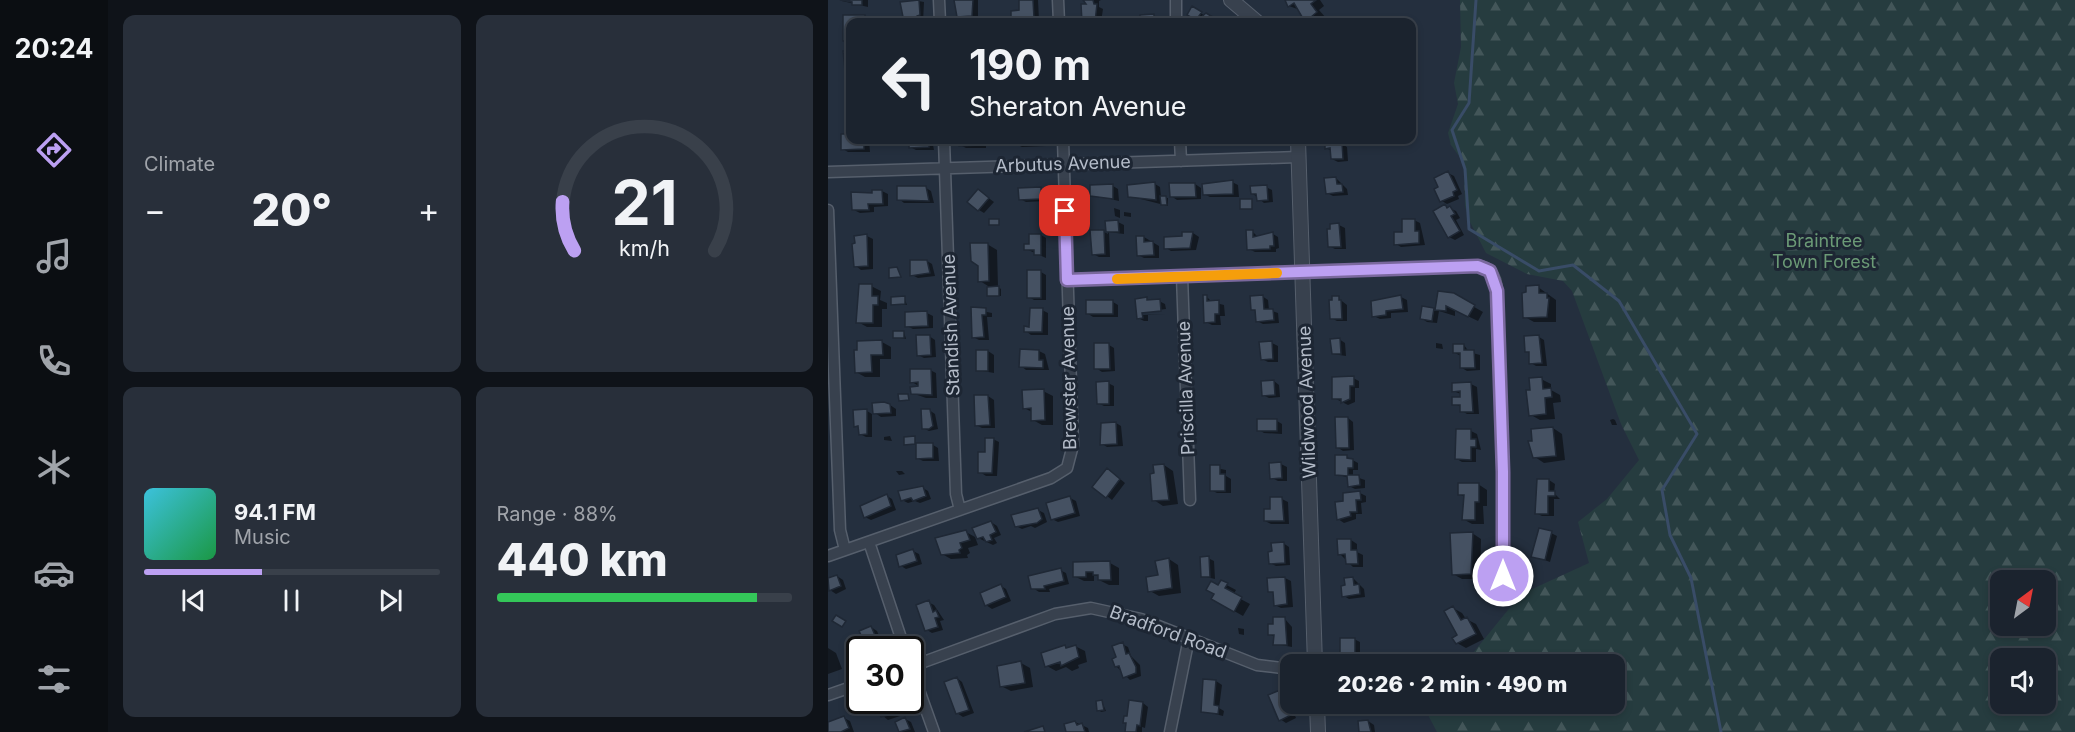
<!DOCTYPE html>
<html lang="en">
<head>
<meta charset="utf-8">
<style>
  :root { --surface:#1b232e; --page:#282f3a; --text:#f1f3f6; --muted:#a0a4aa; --line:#39404a; --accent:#bca0f2 }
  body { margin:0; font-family:Inter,sans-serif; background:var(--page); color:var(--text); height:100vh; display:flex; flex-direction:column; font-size:22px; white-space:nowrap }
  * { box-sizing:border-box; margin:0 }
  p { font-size:20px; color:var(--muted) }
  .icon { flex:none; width:33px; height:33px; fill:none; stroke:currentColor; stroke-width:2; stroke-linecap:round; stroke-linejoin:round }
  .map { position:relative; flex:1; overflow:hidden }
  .panel { display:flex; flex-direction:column; gap:15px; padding:15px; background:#0f1319; width:720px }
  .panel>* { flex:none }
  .top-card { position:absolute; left:18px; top:18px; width:570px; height:126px; border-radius:12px; box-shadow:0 3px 9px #0003,0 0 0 2px var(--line); background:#1b232e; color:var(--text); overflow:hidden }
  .needle { width:39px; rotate:32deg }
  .tools { position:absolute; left:1162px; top:570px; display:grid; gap:12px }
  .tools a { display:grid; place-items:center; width:66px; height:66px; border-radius:12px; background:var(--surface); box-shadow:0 3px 9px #0003,0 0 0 2px var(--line); font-size:30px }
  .speed { position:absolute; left:18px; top:636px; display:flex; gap:12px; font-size:30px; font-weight:700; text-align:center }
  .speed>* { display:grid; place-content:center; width:78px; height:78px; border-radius:50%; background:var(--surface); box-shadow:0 3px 9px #0003,0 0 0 2px var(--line); line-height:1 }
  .speed .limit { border:3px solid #111; border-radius:9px; background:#fff; color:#111 }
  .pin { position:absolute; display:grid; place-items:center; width:51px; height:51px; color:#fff; margin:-26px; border-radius:12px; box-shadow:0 3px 9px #0006 }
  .me { position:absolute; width:66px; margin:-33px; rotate:0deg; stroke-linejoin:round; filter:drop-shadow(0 0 4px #0008) }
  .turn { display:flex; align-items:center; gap:21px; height:126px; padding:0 24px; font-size:27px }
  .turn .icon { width:78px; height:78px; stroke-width:2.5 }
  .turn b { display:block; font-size:42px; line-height:51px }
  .big { font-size:45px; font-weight:800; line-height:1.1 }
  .panel .widget { flex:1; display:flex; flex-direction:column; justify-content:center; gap:9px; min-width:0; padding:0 21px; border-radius:12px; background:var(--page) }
  .panel .dial { align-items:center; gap:0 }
  .dial svg { height:156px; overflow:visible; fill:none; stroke:var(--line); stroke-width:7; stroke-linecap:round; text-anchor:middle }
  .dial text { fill:var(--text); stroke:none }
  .song { display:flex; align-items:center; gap:18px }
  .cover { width:72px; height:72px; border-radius:9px; background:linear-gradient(135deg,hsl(190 70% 55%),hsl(140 70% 35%)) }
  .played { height:6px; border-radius:3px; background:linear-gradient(90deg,var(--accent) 40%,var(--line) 40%) }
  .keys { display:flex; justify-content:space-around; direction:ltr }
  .heat { display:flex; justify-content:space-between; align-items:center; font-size:33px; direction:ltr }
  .charge { height:9px; border-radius:4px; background:linear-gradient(90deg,#34c759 88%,var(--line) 0) }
  .panel .tiles { flex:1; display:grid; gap:15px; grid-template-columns:repeat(2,1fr) }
  .trip { position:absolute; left:452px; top:654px; width:345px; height:60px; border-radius:12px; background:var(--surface); box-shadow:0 3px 9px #0003,0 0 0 2px var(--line); font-weight:800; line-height:60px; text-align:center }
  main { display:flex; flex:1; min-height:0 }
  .tab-bar { display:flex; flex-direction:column; width:108px; justify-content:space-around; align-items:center; background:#0b0e12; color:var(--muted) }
  .tab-bar .icon { width:42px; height:42px }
  .tab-bar .active { color:var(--accent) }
  .tab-bar b { font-size:27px; color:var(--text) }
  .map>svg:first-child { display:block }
</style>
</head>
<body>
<main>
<nav class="tab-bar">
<b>20:24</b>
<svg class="icon active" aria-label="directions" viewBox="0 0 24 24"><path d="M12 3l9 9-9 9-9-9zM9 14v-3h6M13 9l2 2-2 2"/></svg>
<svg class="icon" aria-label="music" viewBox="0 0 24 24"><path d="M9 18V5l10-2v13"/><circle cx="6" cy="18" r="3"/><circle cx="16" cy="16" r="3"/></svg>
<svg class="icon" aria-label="phone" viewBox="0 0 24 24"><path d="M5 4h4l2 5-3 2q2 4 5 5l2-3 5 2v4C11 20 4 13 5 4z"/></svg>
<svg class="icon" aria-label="climate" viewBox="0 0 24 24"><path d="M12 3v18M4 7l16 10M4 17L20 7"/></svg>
<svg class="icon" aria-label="car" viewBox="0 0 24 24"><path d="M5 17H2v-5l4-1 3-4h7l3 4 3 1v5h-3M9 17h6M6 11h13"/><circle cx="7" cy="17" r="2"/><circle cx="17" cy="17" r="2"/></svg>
<svg class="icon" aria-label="filters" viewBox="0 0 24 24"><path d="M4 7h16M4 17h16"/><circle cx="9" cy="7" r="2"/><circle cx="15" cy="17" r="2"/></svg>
</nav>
<section class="panel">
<div class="tiles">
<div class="widget"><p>Climate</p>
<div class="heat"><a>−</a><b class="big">20°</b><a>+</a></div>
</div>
<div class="widget dial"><svg viewBox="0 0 100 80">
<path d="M14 69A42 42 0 1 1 86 69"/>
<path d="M14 69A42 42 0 0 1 8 44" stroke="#bca0f2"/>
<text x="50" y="56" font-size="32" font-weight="700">21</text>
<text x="50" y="72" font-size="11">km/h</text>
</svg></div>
<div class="widget">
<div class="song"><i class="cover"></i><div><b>94.1 FM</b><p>Music</p></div></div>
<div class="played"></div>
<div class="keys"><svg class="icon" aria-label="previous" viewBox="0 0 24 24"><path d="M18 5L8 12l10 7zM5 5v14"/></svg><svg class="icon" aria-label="pause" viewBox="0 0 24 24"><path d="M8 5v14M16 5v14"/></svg><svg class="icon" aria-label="next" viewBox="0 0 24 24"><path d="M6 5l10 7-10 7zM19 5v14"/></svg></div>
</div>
<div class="widget"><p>Range · 88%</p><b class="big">440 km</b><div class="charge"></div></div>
</div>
</section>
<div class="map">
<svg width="1247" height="732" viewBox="0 0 1247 732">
  <defs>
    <pattern id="forest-firs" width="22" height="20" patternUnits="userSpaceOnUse" patternTransform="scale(1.5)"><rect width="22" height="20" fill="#263c3f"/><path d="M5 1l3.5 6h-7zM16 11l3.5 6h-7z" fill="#435659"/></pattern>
  </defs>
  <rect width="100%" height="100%" fill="#242f3e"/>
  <path fill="url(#forest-firs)" fill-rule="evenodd" d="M632,0h615v732h-638l-11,-21 6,-7h182v-40h-150l57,-70 68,-31 -11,-41 29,-23 32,-39 -18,-36 -49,-133 -9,-10 -36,-7 -41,-21 -16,-31 -5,-16 -1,-43 -13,-18 -3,-12 10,-29 -4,-21 7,-36zM1173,580h45v46h-45zM1173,658h45v46h-45z"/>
  <path fill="#0007" d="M40,0v7l-26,-6v-1z
    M85,0l11,2 -1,20h-19l-2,-19h11z
    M127,0h23v18l-14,1 -6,-3z
    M192,0h18l1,20 -21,1 -5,-3 7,-6z
    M258,0h15l-2,1v6l4,2 -2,13h-18v-16l5,-1z
    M460,0h32l4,6 -5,4 7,8 -7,4h-9l-10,-12 -11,-4z
    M365,8l12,8 14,6h-17l-13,-8z
    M314,16h11l6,3v3h-17z
    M16,17h20l6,3v2h-20v21l-6,-3z
    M22,135v5h19l1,12h-22l-5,-3 -1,-13z
    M47,140h22l1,3 -17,1z
    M82,140h22l2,10h-18l-6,-3z
    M132,140h26v8h-20l-6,-3z
    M188,140h36v3h-6v3l-24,1 -6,-3z
    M514,144l5,3 1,14 -10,1 -6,-3v-8l-6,-3z
    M620,173l6,3 8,18 -4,2 1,3 -12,5 -5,-3 -2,-13z
    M508,178l11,11 1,6 -15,1 -6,-3z
    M404,182l6,3 1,12h-29l-6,-3z
    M327,184l5,3 1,10 7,1v8l-39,-10z
    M367,184l6,4v11l-24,1 -6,-4z
    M285,186l5,3 1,12 -27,-6z
    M438,187l6,3 1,12 -9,1 -12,-10z
    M98,188l5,3 3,12h-30l-5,-4z
    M212,189l6,3v9l-20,1 -6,-3z
    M54,191l6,3v12l-14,1v5l-14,1 -6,-3z
    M151,191l15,11 -10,11 -5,-3z
    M617,206l11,5 4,7 -4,2 8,15 -9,5 -6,-3z
    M286,208l6,2v8l-5,-2z
    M296,212l7,1v4l-7,-1z
    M586,220l6,3 5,22 -24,2 -5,-3z
    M290,222l6,3v9l-15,-2 1,25h-11l-6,-3 10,-23 5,3 -1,-11z
    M511,225l6,3 1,21h-11l-6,-3z
    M424,231l6,6 15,-3 5,3 1,11 -3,1v3h-21l-6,-3z
    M365,233l6,4 -3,13 -25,1 -5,-3 18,-10v-4z
    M213,235l5,3v20l-20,-9z
    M39,236l6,3v30l-12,1 -5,-4v-29z
    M316,237l15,9v12h-15l-6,-3z
    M159,244l10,6 1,37 3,2v7l-12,-1 -1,-9 -8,-5z
    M99,261l5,3 3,12 -17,2 -6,-3z
    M213,272l5,3v25h-12l-5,-3z
    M43,286l10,5 -1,9 7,3v6h-5v18h-15l-9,-5z
    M710,287l18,13v22h-22l-9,-5z
    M611,293l14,2 30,17 -5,9 -23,-11v6l-16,-5 -2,12 -10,-1 -6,-4 12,-8 3,1z
    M378,296l6,6 12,3 1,11h-5l1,9h-9l-6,-3z
    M434,296l6,4 1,10 9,3 1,10 -16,1 -6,-3v-9l-4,-3z
    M76,297l3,8 -14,-1z
    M573,297l6,3 1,12 -17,1v5l-11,1 -6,-3z
    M510,298l9,7v16h-10l-6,-3z
    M308,300l23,1 6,3 1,5 -25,3v3l25,-1 -18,1v6h-4l-6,-3z
    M285,302l5,3v12h-25l-6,-4z
    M144,309l20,4v4h-5l2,23h-10l-6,-3z
    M214,310l6,3v22h-17l-5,-4 5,-3z
    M99,313l6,3v12l-20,1 -6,-3z
    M76,332l2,7 -12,-2z
    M101,336l6,4 1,17 -12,1 -6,-3z
    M711,337l5,3 3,26h-11l-5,-3 -1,-10 -4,-2z
    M511,339l6,4 1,13 -13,-2z
    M54,342l9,5v12h-11v18h-15l-9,-5z
    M444,343l6,3v16h-10l-6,-3z
    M608,343l6,1 1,5 -7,-1z
    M281,345l5,3 1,23 -13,1 -6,-4z
    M636,345l5,7 11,3v15l-13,1 -5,-3 -1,-12 -6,-3z
    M160,351l6,4v18l-17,-3z
    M193,351h18l6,3 4,16h-23l-5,-4z
    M102,370l6,3 1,25h-11l-14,-5 10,-5 -10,-6z
    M525,378l6,3v7h-4v14l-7,3 -14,-7z
    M713,379l10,5v6l9,5 1,7 -8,1 2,16 -15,1 -9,-5 1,-24z
    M446,381l5,4 1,12 -11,1 -6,-3z
    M280,383l6,3v20h-10l-6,-3z
    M643,384l6,3 2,27h-12l-5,-3v-4l-8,-3 7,-6v-4l-8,-3z
    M215,391l10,5v29h-11l-9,-5 -1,-8 -8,-4z
    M160,396l6,4 1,28h-13l-6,-3z
    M62,405l6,4v7l-15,1 -6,-4z
    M101,410l6,4 3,15 -9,2 -6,-3z
    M39,411l5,3v23h-6l-6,-3v-6l-4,-2z
    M520,418l5,4 1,28 -11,1 -6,-4z
    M785,419l2,1 2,5h-5l-2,-5z
    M449,421l5,3v10l-18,-1 -5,-3z
    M288,423l5,3 2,20 -16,1 -5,-3z
    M725,428l9,6 3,26 -21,3 -9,-6z
    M643,431l6,3 4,16 -5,-1v13h-14l-5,-3z
    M62,436l2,5 -8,-1v-3z
    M165,439l6,3 -2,34h-11l-6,-4z
    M105,445l5,3 1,13h-16l-6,-3z
    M519,457l11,6v7h-5v6l12,4v8l-10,1 -6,-3v-8l-13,-4z
    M453,464l6,3v14h-9l-6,-3z
    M336,465l9,6 5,33 -15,2 -9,-6z
    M383,467l15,3v6l5,3v14h-14l-6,-3z
    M68,471h6l3,3 -6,1z
    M285,473l12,10 -13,17 -5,-4z
    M721,480l6,4 -1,9 6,6h-6v17h-12l-6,-3z
    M650,484l9,6v16h-4l1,18h-12l-9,-5 2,-22 -6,-3z
    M95,488l5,3 3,8 -11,4 -5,-2 -7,2 -6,-3z
    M532,493l6,3v6l-5,1 1,11h-6v5l-12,4 -6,-4 7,-17z
    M59,496l5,3 4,11 -25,10 -6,-3z
    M242,498l6,3 4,15 -22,6 -6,-3z
    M454,499l6,3 1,22h-18l-6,-3z
    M210,510l6,3 3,9 -12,6 -4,-2 -9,3 -6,-3z
    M163,522l6,4 4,9 -7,3 3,5 -4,2 -15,-7z
    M138,532l9,5 3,8 -10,3 2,5 -3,2 1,3 -17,1 -9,-5z
    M644,533l9,6 -1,40h-18l-9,-5z
    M723,533l6,3 -7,26 -17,-6z
    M523,540l6,4v8l6,3v12h-10l-13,-13z
    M455,543l6,4 1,18 -14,1 -6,-3z
    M85,551l6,3 3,10 -16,5 -5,-3z
    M380,558l6,3 1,18 -13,-3z
    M341,559l9,6 3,28 -22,3 -9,-5z
    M282,563l9,5v17h-10l-10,-5v-4h-5v5h-10l-10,-5z
    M232,570l6,3 3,11 -20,5 1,3h-11l-6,-4z
    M9,576l6,4 3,9 -10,5 -6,-4 -2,-10z
    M457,578l6,3 2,26 -12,1 -6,-3v-11l-5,-3z
    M525,578l11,11 1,8 -16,2 -5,-3z
    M393,582l15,8 -3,5 17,9 -7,12 -30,-17z
    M173,586l5,3 5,12 -19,8 -6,-4z
    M100,602l6,3 10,15 -4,1 3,9 -11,3 -5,-3z
    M625,608l9,5 4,6 10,5 8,15 -18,9 -9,-5 2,-7z
    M456,618l8,9v20l-17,-3v-7l-6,-3z
    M43,627l6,4 8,19h-24z
    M410,628l6,1v6l-5,-1z
    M526,639l6,3v17l-13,1 -5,-4z
    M294,644l6,3 3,9 9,9 1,11 -11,4 -14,-14z
    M247,646l10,5 2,11 -9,3 1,3 -7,3 -6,-4 -10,4 -9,-5z
    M0,648l8,5 6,16 -14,5z
    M193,663l9,5 3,19 -22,4 -10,-5z
    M129,678l5,4 12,31 -11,4 -6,-4z
    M388,681l6,4 -3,23 5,3 -1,5 -20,-5z
    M452,692l6,3 10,23 -10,5 -6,-4z
    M69,701l6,3 3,10 -18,6 -5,-4z
    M274,702l4,9 -5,1 -2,-2z
    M315,703l5,4 -3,21 -3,-1v5h-15l1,-14z
    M16,718l6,3 4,11h-26v-8z
    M77,719l6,3 4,10h-15l-3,-10z
    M540,721l6,4 1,7h-15z
    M247,722l13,6 1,4h-22z"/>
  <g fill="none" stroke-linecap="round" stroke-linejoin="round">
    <path stroke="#394c67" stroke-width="3" d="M648,0l-7,103 -17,27 13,39 4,60 70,42 34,-6 46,36 78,133 -35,56 8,45 21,43 30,154"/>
  </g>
  <path fill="#455162" stroke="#1f2835" stroke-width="1.5" d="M12,0h22v5h-10v-3z
    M91,0l1,15 -3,1v6h-13l-4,-20z
    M126,0h19l-1,16 -15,1z
    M191,0h14l1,18 -23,1v-8l8,-1z
    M255,0h10l1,4h3l-2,18h-13l-1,-18h5z
    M457,0h31l-5,4 6,8 -12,10 -11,-19 -6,4z
    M364,6l10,6 -6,8 -9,-5z
    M378,13l15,9 -24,-1z
    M326,14v8h-14v-7z
    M15,15h22v7h-15v19h-7z
    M15,51h7v27l-4,1z
    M13,134h9v6h14v9l-23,1z
    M81,140h19l1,7 -20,1z
    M131,140h22v5l-22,1z
    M187,140h32v1h-6v3h-26z
    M514,142l1,17h-12l-1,-11 -5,1v-6z
    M620,171l9,19 -4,2 1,4 -14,6 -6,-13 4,-2 -4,-9z
    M508,177l1,7h5l1,8 -17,2 -2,-16z
    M405,180v14l-30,1 -1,-11z
    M327,182l1,18 -28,-3 -1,-12z
    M341,183h26l1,14h-26z
    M285,184v15l-23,-3v-11z
    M439,185l1,15 -11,1 -1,-7h-5l-1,-8z
    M69,186h29l3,15 -32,-1z
    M213,187v12l-22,1 -1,-12z
    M150,189l11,9 -11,13 -11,-9z
    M44,190h10l1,14h-15l1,6h-17l-1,-18 21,1z
    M332,196h6l1,9h-6z
    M412,199h12v10h-12z
    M617,204l2,4 3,-2 5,8 -4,2 9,15 -12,7 -15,-27z
    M161,219h10v6h-10z
    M574,219h13v12h4v12l-25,2v-13h8z
    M290,220l1,12h-13l-1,-11z
    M511,223l2,24h-13l-1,-18h3v-5z
    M262,230h14l1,24 -13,1z
    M418,230h7v7l20,-5 1,14h-4v3l-23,1z
    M354,232h11l-3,16 -26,1v-12l18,-1z
    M39,234l1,32 -14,1 -2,-23 3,-1 -1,-7z
    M201,234h12v21h-7v-5h-10v-6h5z
    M308,236h8v6l9,-1 1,14 -17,1z
    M142,243h18l1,38 -11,1v-16l-7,-5z
    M82,260h17l3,13 -20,3z
    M69,267l4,10 -12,1v-10z
    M199,270h14v28h-14z
    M31,284h13v12h6v9h-5v18h-17z
    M711,285v8h8v5h2l-2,19 -24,1 -1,-25 4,-1v-6z
    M171,286v10h-12v-9z
    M610,291l16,2 21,12 -7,12 -22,-11v5l-11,-1z
    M375,295h4v6l12,-1v14h-4v8l-11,1z
    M435,295l1,14h9l1,11 -18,2 -1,-12h-4l-1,-14z
    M573,295l2,14 -17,2v4l-14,2 -1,-16z
    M77,296v8l-14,1v-8z
    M504,296h7v4h2l1,19h-12l-1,-19h3z
    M319,297v3l13,-1 1,12 -19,2 1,5 -6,1 -2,-20z
    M258,300h27v14h-27z
    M594,306l12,2 -2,13 -12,-2z
    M143,307l15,1v7h-4l2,22 -12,1z
    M202,308h13l-1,24h-18v-6l5,1z
    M99,311l1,15 -23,1v-15z
    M65,331h11v7h-11z
    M88,335h14l1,20 -14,1z
    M711,335l3,28 -13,1v-12h-4l-1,-16z
    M512,338l1,16h-9l-2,-15z
    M54,340l1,15h-12l1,17 -17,1 -1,-23h3v-9z
    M444,341l1,18 -12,1 -2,-18z
    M266,343h15l1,26h-16z
    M625,344h11v6h10l1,18h-15v-15h-7z
    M192,349l19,1v10h4v8l-24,-1z
    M148,350h12v21h-12z
    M82,369h21l1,26 -21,-1 -1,-7 8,-1v-4l-8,1z
    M526,376v10h-4v13l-9,4v-4h-9v-22z
    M714,377l1,12 8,-1 1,9 -7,1 1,16 -17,2 -3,-26h4l-1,-12z
    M446,380l1,15 -13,1 -1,-15z
    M281,381v23h-12l-1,-22z
    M643,382l2,30h-13v-7h-8v-8h8v-6l-8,1v-9z
    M216,389l1,31 -14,1v-13l-8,1 -1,-19z
    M70,394h10l1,6 -10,1z
    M146,395h14l2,30 -15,1z
    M56,402l6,2 1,9 -18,1 -1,-11z
    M39,409v25l-8,1 -1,-9 -4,1 -1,-17z
    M93,409h9l3,17 -4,3h-7z
    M507,417h13l1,31h-13z
    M429,419h20v12h-20z
    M288,422l1,22 -17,1 1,-22z
    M725,427l3,29 -23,2 -5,-17h4l-1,-12z
    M628,429h15v10h5v8h-5v13l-16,-1z
    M87,436v8l-11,1v-8z
    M157,438h9l-2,35h-14v-21h7z
    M88,443h17v15l-17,1z
    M507,455h12v3l6,1v9h-5v7h11l1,10 -12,2 -1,-11 -12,-1z
    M453,462l1,16 -12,1 -1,-16z
    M336,464l5,36 -17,1 -2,-27 4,-1 -1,-8z
    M382,465h10v9h5v17h-15z
    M279,468l13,11 -14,19 -14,-11z
    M709,479h12v12h6v5h-7v18h-13z
    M630,483h21v19h-4v18h-13l2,-25h-6z
    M95,486l3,10 -13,5 -2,-3 -10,3 -3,-10z
    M532,491l1,9h-5l1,12h-7l1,4 -14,4 -2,-18 8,-1v-8z
    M59,494l4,12 -27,12 -4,-12z
    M242,496l5,17 -24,7 -5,-17z
    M442,497h12l2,24h-20v-12h6z
    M210,508l4,11 -5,4 -22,4 -4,-12z
    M163,521l5,11 -6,3 2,5 -6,2 -3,-5 -6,2 -5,-11z
    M711,528l13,3 -7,29 -14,-3z
    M138,530l4,10 -10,3 2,5 -3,2 1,3 -19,2 -6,-17z
    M645,532l-2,42 -19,1 -2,-42z
    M509,539h14v11h6l1,14h-12l-1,-10 -7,1z
    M456,542l1,21 -16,1 -1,-12 4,-1 -1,-8z
    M85,549l4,12 -18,6 -3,-12z
    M381,556l1,21h-9l-1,-20z
    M341,558l3,30 -24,4 -2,-15 12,-2 -3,-14z
    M282,561l1,19h-13v-5h-5v-3h-7v5h-13v-15z
    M233,568l3,13 -20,5 1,3h-14l-3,-13z
    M9,575l4,11 -12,5 -1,-13z
    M457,577l2,27 -13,2 -1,-14h-5l-1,-14z
    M525,577l1,8 5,-1 1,10 -18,3 -1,-11 4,-1 -1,-7z
    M393,580l7,3 -3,5 17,9 -8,15 -23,-13 3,-5 -8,-4 5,-9 7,4z
    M173,584l5,13 -21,9 -5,-13z
    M101,600l4,12 3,-2 3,7 -4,1 3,9 -13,4 -9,-26z
    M625,606l8,14 6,-3 9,17 -20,10 -4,-6 5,-3 -13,-24z
    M8,615l10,6 -4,6 -10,-6z
    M445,617h12l2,28h-14l1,-10h-6v-11h5z
    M43,626l9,21 -20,3 -4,-8 7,-3 -4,-8z
    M512,638h15v19h-15z
    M295,642l3,12 3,-1 7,14v6l-13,5 -4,-12 -4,1 -3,-8 4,-2 -4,-11z
    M237,645l1,3 10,-3 3,12 -18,9 -1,-4 -15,5 -4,-14z
    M193,661l4,22 -25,4 -3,-21z
    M129,677l12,33 -13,4 -12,-32z
    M375,679l13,1 -2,25 5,1 -1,8 -17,-2z
    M452,690l11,25 -12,6 -11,-26z
    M70,700l3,11 -20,6 -4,-11z
    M274,700l2,10 -7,1 -1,-10z
    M301,700l14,2 -3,24 -3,-1 -1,7h-11l1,-9h-3l1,-7h3z
    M16,716l5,12 -8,4h-13v-10z
    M77,717l5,12 -11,3 -4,-10z
    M540,720l3,12h-12l-1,-11z
    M247,721l2,4 5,-2 3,9h-19l-2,-8z
    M215,726l2,6h-21z"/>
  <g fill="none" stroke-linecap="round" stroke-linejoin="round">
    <defs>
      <path id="minor" d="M111,0l1,22
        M230,0l1,22
        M348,0v22
        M116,140l12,354 4,16
        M352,140l1,21
        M0,172l470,-15
        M0,210l12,320 5,20
        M354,276l8,224
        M239,280l411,-14c14,1 18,12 19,25l6,181v104
        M41,542l36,108
        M0,556l223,-78 16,-10 6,-23 -10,-305
        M82,665l24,67
        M82,667l145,-53 36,-6 50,11 116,46 33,4
        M0,695l32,-11
        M342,732l19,-94"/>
      <path id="tertiary" d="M403,0l26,22
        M470,140l17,524
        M489,704l1,28"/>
    </defs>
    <use href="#minor" stroke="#565f6c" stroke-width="13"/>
    <use href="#tertiary" stroke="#565f6c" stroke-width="16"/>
    <use href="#minor" stroke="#38414e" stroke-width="10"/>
    <use href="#tertiary" stroke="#38414e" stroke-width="14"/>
  </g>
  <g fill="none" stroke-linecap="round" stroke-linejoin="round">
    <defs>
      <path id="route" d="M237,211l2,69 411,-14 12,5 7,20 6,181v104"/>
    </defs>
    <use href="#route" stroke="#7a689d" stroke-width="15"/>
    <use href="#route" stroke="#bca0f2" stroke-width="10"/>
    <path stroke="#f59e0b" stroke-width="10" d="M289,279l160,-6"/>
  </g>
  <g text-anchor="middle" stroke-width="6" stroke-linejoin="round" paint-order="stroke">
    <g font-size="18" fill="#b4bcc9" stroke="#1d2633">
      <text transform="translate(235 164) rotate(-2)" y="6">Arbutus Avenue</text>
      <text transform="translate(123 325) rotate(-92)" y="6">Standish Avenue</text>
      <text transform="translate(241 378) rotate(-91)" y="6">Brewster Avenue</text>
      <text transform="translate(358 388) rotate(-92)" y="6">Priscilla Avenue</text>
      <text transform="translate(479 402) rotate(-92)" y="6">Wildwood Avenue</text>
      <text transform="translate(340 632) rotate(20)" y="6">Bradford Road</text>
    </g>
    <g font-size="18" fill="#6b9a76" stroke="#1d2633">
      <text x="996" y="247">Braintree<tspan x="996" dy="21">Town Forest</tspan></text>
    </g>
  </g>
</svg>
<div class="tools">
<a><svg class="needle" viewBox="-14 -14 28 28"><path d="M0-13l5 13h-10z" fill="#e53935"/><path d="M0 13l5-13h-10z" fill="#a0a4aa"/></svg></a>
<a><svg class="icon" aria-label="sound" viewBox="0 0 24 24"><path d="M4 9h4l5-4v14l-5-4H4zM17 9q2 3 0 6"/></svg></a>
</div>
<div class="speed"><div class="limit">30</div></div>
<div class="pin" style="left:237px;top:211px;background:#d93025"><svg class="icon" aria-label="arrive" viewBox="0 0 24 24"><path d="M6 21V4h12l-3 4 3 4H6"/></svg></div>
<svg class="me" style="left:675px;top:576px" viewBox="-20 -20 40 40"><circle r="17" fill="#bca0f2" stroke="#fff" stroke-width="3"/><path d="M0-11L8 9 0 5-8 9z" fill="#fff"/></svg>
<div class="trip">20:26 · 2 min · 490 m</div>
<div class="top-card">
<div class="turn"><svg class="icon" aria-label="left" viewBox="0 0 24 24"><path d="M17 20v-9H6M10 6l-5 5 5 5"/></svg><div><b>190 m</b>Sheraton Avenue</div></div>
</div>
</div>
</main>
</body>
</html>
